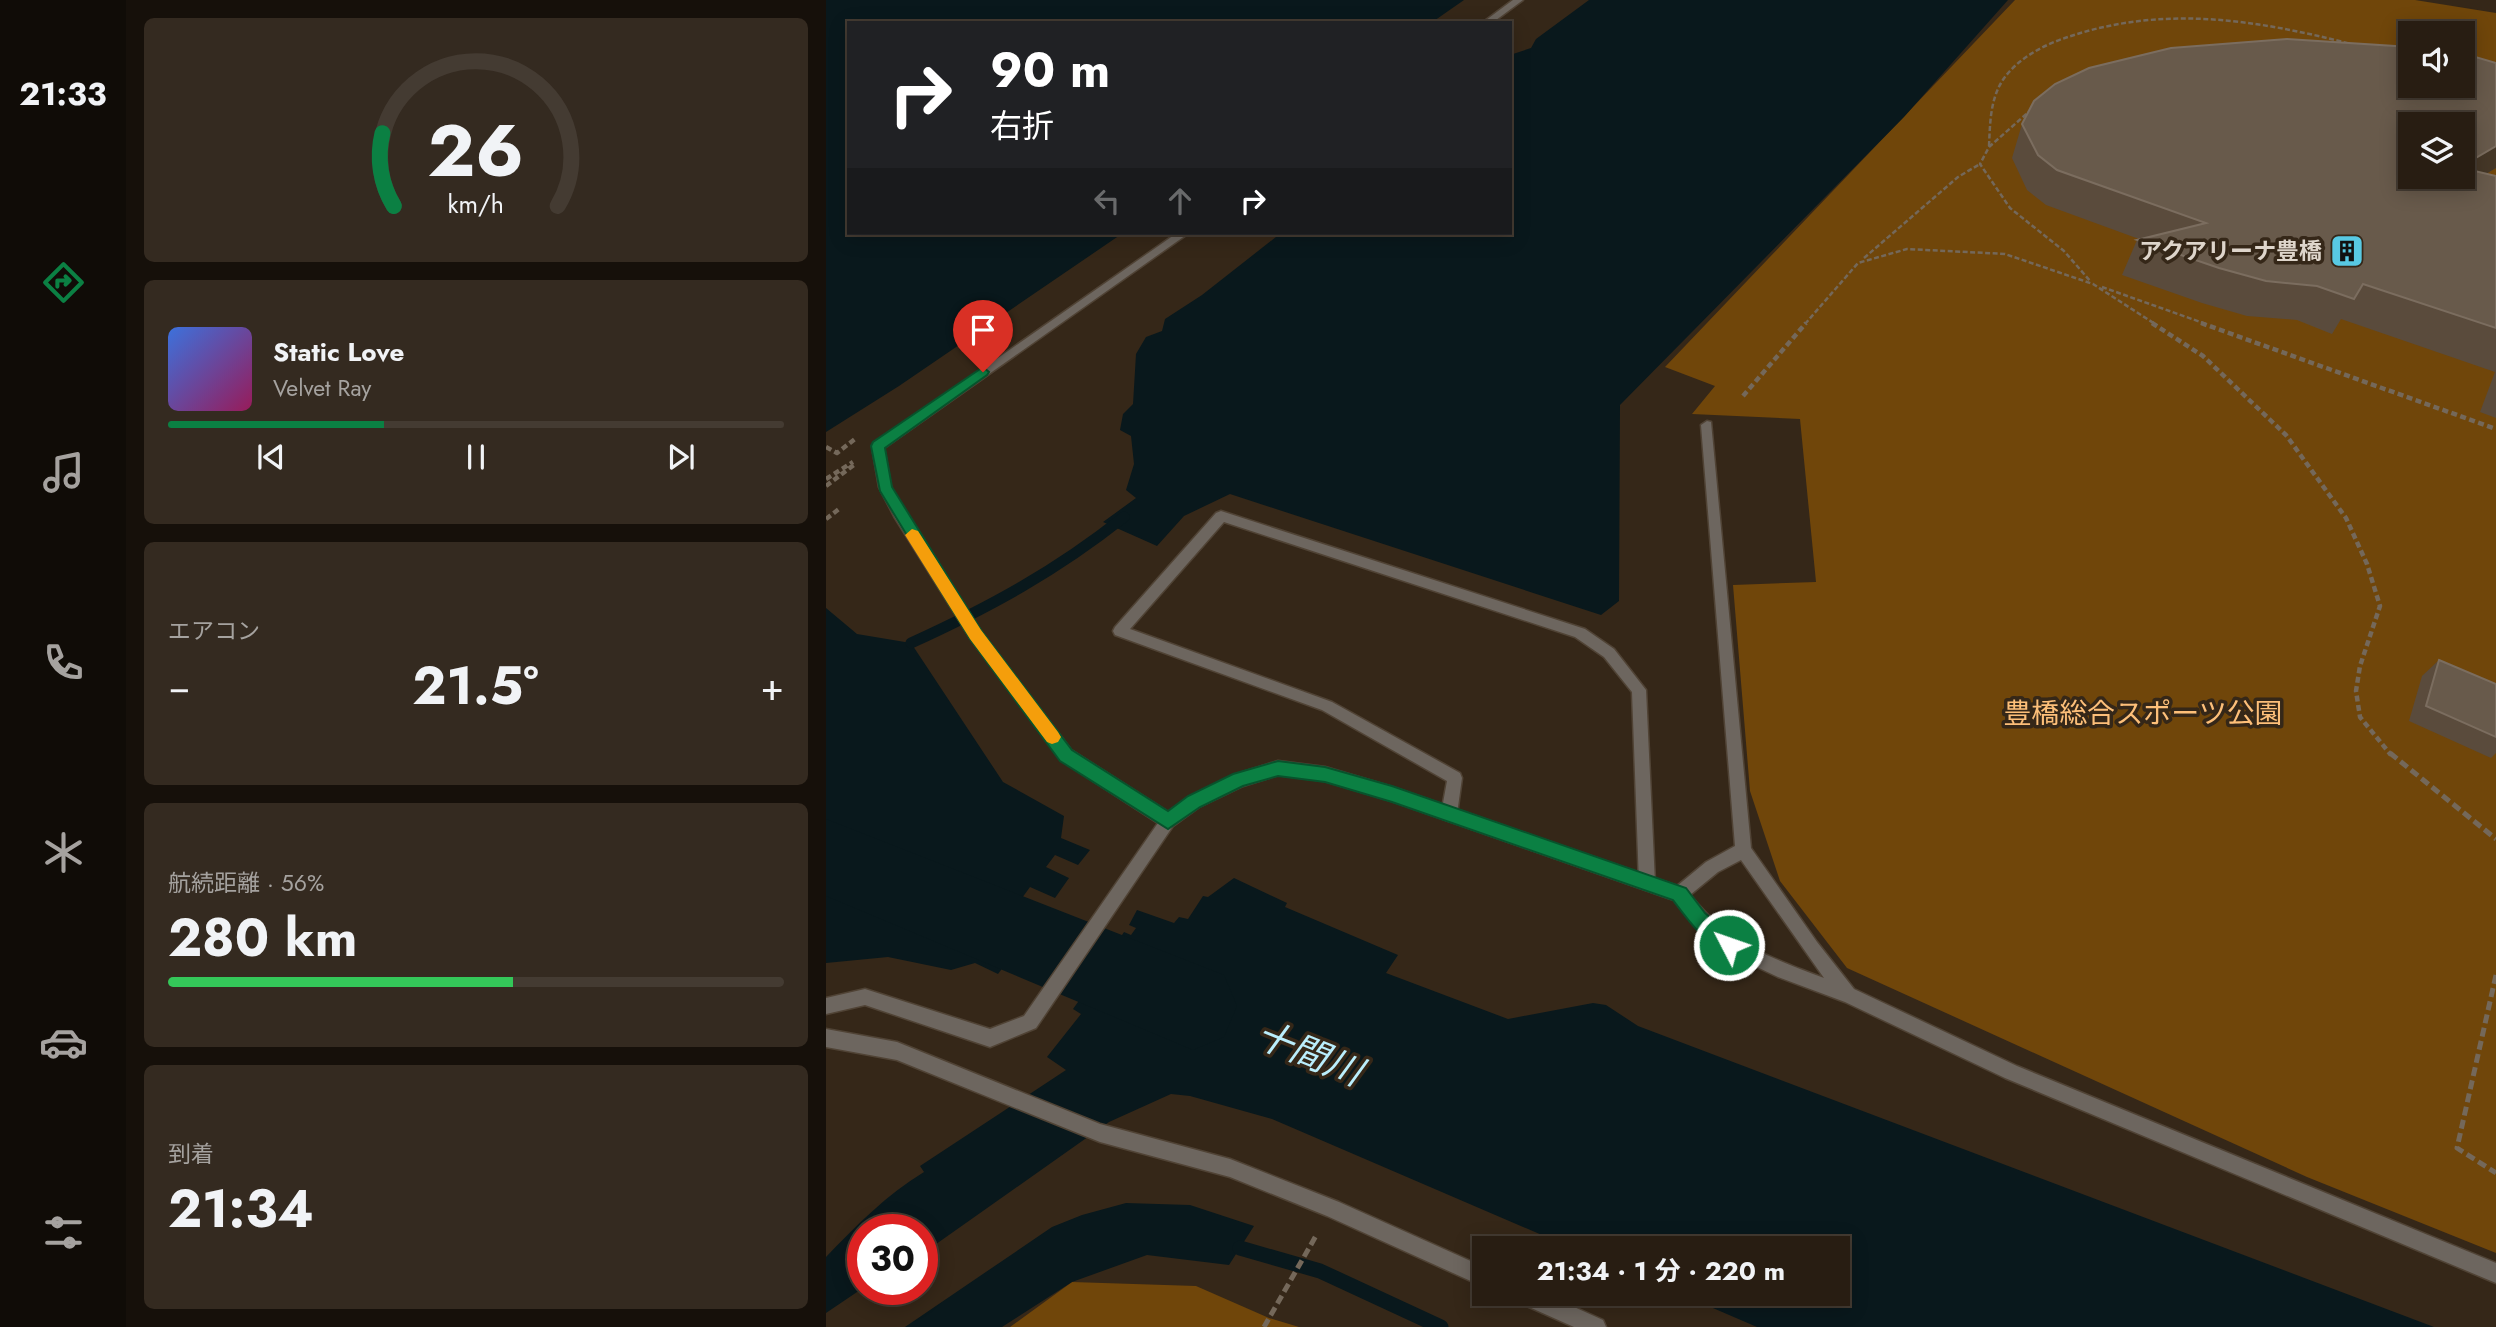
<!DOCTYPE html>
<html lang="ja">
<head>
<meta charset="utf-8">
<style>
  :root { --surface:#281d12; --page:#342a20; --text:#f1f3f6; --muted:#a5a29f; --line:#443b32; --accent:#0b8043 }
  body { margin:0; font-family:Jost,"Noto Sans JP",sans-serif; background:var(--page); color:var(--text); height:100vh; display:flex; flex-direction:column; font-size:26px; white-space:nowrap }
  * { box-sizing:border-box; margin:0 }
  p { font-size:23px; color:var(--muted) }
  .icon { flex:none; width:38px; height:38px; fill:none; stroke:currentColor; stroke-width:2; stroke-linecap:round; stroke-linejoin:round }
  .map { position:relative; flex:1; overflow:hidden }
  .panel { display:flex; flex-direction:column; gap:18px; padding:18px; background:#16100a; width:700px }
  .panel>* { flex:none }
  .top-card { position:absolute; left:21px; top:21px; width:665px; height:214px; border-radius:0px; box-shadow:0 4px 18px #0003,0 0 0 2px var(--line); background:#202124; color:#fff; overflow:hidden }
  .controls { position:absolute; left:1572px; top:21px; display:grid; gap:14px }
  .controls a { display:grid; place-items:center; width:77px; height:77px; border-radius:0px; background:var(--surface); box-shadow:0 4px 18px #0003,0 0 0 2px var(--line); font-size:35px }
  .speed { position:absolute; left:21px; top:1214px; display:flex; gap:14px; font-size:35px; font-weight:700; text-align:center }
  .speed>* { display:grid; place-content:center; width:91px; height:91px; border-radius:50%; background:var(--surface); box-shadow:0 4px 18px #0003,0 0 0 2px var(--line); line-height:1 }
  .speed .limit { border:10px solid #d22; background:#fff; color:#111 }
  .pin { position:absolute; display:grid; place-items:center; width:60px; height:60px; color:#fff; margin:-72px -30px; border-radius:50% 50% 50% 0; rotate:-45deg; box-shadow:0 0 7px #0007 }
  .pin .icon { rotate:45deg }
  .me { position:absolute; width:77px; margin:-38px; rotate:311deg; stroke-linejoin:round; filter:drop-shadow(0 0 5px #0008) }
  .turn { display:flex; align-items:center; gap:24px; height:147px; padding:0 28px; font-size:32px }
  .turn .icon { width:91px; height:91px; stroke-width:2.5 }
  .turn b { display:block; font-size:49px; line-height:60px }
  .lanes { display:flex; align-items:center; height:66px; padding:0 28px; background:#0003; justify-content:center; gap:35px; direction:ltr }
  .lanes .off { opacity:.35 }
  .big { font-size:52px; font-weight:700; line-height:1.1 }
  .panel .widget { flex:1; display:flex; flex-direction:column; justify-content:center; gap:10px; min-width:0; padding:0 24px; border-radius:10px; background:var(--page) }
  .panel .dial { align-items:center; gap:0 }
  .dial svg { height:182px; overflow:visible; fill:none; stroke:var(--line); stroke-width:7; stroke-linecap:round; text-anchor:middle }
  .dial text { fill:var(--text); stroke:none }
  .song { display:flex; align-items:center; gap:21px }
  .cover { width:84px; height:84px; border-radius:10px; background:linear-gradient(135deg,hsl(220 70% 55%),hsl(330 70% 35%)) }
  .played { height:7px; border-radius:4px; background:linear-gradient(90deg,var(--accent) 35%,var(--line) 35%) }
  .keys { display:flex; justify-content:space-around; direction:ltr }
  .heat { display:flex; justify-content:space-between; align-items:center; font-size:38px; direction:ltr }
  .charge { height:10px; border-radius:5px; background:linear-gradient(90deg,#34c759 56%,var(--line) 0) }
  .trip { position:absolute; left:646px; top:1236px; width:378px; height:70px; border-radius:0px; background:var(--surface); box-shadow:0 4px 18px #0003,0 0 0 2px var(--line); font-weight:700; line-height:70px; text-align:center }
  main { display:flex; flex:1; min-height:0 }
  .menu { display:flex; flex-direction:column; width:126px; justify-content:space-around; align-items:center; background:#100c07; color:var(--muted) }
  .menu .icon { width:49px; height:49px }
  .menu .active { color:var(--accent) }
  .menu b { font-size:32px; color:var(--text) }
  .map>svg:first-child { display:block }
</style>
</head>
<body>
<main>
<nav class="menu">
<b>21:33</b>
<svg class="icon active" aria-label="directions" viewBox="0 0 24 24"><path d="M12 3l9 9-9 9-9-9zM9 14v-3h6M13 9l2 2-2 2"/></svg>
<svg class="icon" aria-label="music" viewBox="0 0 24 24"><path d="M9 18V5l10-2v13"/><circle cx="6" cy="18" r="3"/><circle cx="16" cy="16" r="3"/></svg>
<svg class="icon" aria-label="phone" viewBox="0 0 24 24"><path d="M5 4h4l2 5-3 2q2 4 5 5l2-3 5 2v4C11 20 4 13 5 4z"/></svg>
<svg class="icon" aria-label="climate" viewBox="0 0 24 24"><path d="M12 3v18M4 7l16 10M4 17L20 7"/></svg>
<svg class="icon" aria-label="car" viewBox="0 0 24 24"><path d="M5 17H2v-5l4-1 3-4h7l3 4 3 1v5h-3M9 17h6M6 11h13"/><circle cx="7" cy="17" r="2"/><circle cx="17" cy="17" r="2"/></svg>
<svg class="icon" aria-label="filters" viewBox="0 0 24 24"><path d="M4 7h16M4 17h16"/><circle cx="9" cy="7" r="2"/><circle cx="15" cy="17" r="2"/></svg>
</nav>
<section class="panel">
<div class="widget dial"><svg viewBox="0 0 100 80">
<path d="M14 69A42 42 0 1 1 86 69"/>
<path d="M14 69A42 42 0 0 1 9 37" stroke="#0b8043"/>
<text x="50" y="56" font-size="32" font-weight="700">26</text>
<text x="50" y="72" font-size="11">km/h</text>
</svg></div>
<div class="widget">
<div class="song"><i class="cover"></i><div><b>Static Love</b><p>Velvet Ray</p></div></div>
<div class="played"></div>
<div class="keys"><svg class="icon" aria-label="previous" viewBox="0 0 24 24"><path d="M18 5L8 12l10 7zM5 5v14"/></svg><svg class="icon" aria-label="pause" viewBox="0 0 24 24"><path d="M8 5v14M16 5v14"/></svg><svg class="icon" aria-label="next" viewBox="0 0 24 24"><path d="M6 5l10 7-10 7zM19 5v14"/></svg></div>
</div>
<div class="widget"><p>エアコン</p>
<div class="heat"><a>−</a><b class="big">21.5°</b><a>+</a></div>
</div>
<div class="widget"><p>航続距離 · 56%</p><b class="big">280 km</b><div class="charge"></div></div>
<div class="widget"><p>到着</p><b class="big">21:34</b></div>
</section>
<div class="map">
<svg width="1670" height="1327" viewBox="0 0 1670 1327">
  <rect width="100%" height="100%" fill="#352718"/>
  <path fill="#70460a" fill-rule="evenodd" d="M1189,0h400l81,13v1240l-189,-76 -460,-209 -67,-87 -30,-90 -17,-206 83,-3 -16,-163 -108,-5 23,-28 -50,-19zM1584,33h52v53h-52zM1584,124h52v53h-52z
    M246,1282l124,4 73,32 30,9h-289z"/>
  <path fill="#09181c" d="M0,0h638l-33,23h-582v210h274l-224,153 -73,46z
    M763,0h419l-104,117 -284,288 -1,196 -18,14 -371,-121 -46,22 -27,30 -54,-24 33,-24 -10,-8 8,-26 -3,-28 -11,-6 3,-16 10,-10 3,-50 10,-17 16,-6 3,-12 37,-24 79,-62h229v-178l21,-7 5,-9z
    M0,608l31,26 54,9 92,139 61,34 -3,22 29,12 -12,15 -23,-10 -9,12 23,11 -14,20 -25,-11 -8,11 25,10 -11,15 -24,-12 -7,9 24,11 -10,14 -26,-11 -8,11 25,13 -12,16 -23,-11 -24,7 -63,-13 -62,6z
    M408,878l53,25 -2,4 113,48 -12,18 122,46 85,-16 13,2 32,21 796,301h-677l-79,-34h160v-45h-266l-300,-129 -82,-23 -19,-2 -62,28 -187,132v-24h-59v58l-37,25v-56c31,-32 60,-62 98,-85l-4,-6 146,-96 -19,-13 34,-43 -8,-5 15,-21 6,2 6,-7 -6,-4 12,-19 8,3 5,-8 -9,-2 14,-21 7,3 5,-7 -7,-3 8,-15 37,13 5,-6 9,2 15,-23 5,1z
    M300,1203l64,2 64,21 -25,39 -82,-10 -75,27 -70,45h-97l147,-100 30,-12z"/>
  <g fill="none" stroke-linecap="round" stroke-linejoin="round">
    <path stroke="#09181c" stroke-width="11" d="M85,643c79,-36 145,-72 213,-126"/>
    <path stroke="#09181c" stroke-width="15" d="M414,1248l80,23 121,56"/>
    <path fill="#09181c" fill-rule="evenodd" d="M0,819l398,156 13,31 -13,31 -31,13 -367,-154z"/>
    <defs>
      <path id="lane" d="M395,511l364,118 29,20 32,41 9,193 -2,5 -6,2 -6,-2 -2,-5 -7,-191 -28,-35 -29,-20 -351,-115 -94,107 202,73 128,71 2,5 -5,36 -3,5 -5,2 -5,-2 -3,-5 6,-33 -125,-71 -207,-75 -2,-4 2,-4 101,-114z"/>
      <path id="street" d="M687,0h10l-31,23h-10z
        M351,233h12l-305,215 7,39 14,25 75,118 91,120 97,62 21,-15 45,-22 44,-14 47,6 67,20 285,99 29,-24 29,-16 -34,-421 6,-4 4,1 40,426 66,94 37,47 163,77 479,197v20l-491,-205 -160,-76 -67,-25 -55,-26 -30,-27 -19,-24 -282,-99 -67,-20 -47,-6 -35,11 -44,21 -26,19 -137,202 -46,19 -125,-42 -39,9v-16l39,-9 125,40 34,-13 134,-193 -97,-63 -91,-122 -75,-120 -16,-31 -7,-41zM915,860l83,118c-56,-21 -95,-35 -134,-83l28,-23z
        M0,1029l71,13 203,82 130,35 109,43 145,65v20l-157,-71 -97,-39 -130,-35 -203,-82 -71,-13z
        M684,1293h33l60,27 3,7h-32l-61,-27z"/>
    </defs>
    <use href="#lane" stroke="#504335" stroke-width="3"/>
    <use href="#street" stroke="#504335" stroke-width="3"/>
    <path stroke="#74685a" stroke-width="2.5" stroke-dasharray="5 2.5" stroke-linecap="butt" d="M1206,109l-43,38 -9,17 30,44 54,43 27,31
      M1163,146c1,-21 1,-44 12,-63 14,-24 44,-39 70,-47 94,-31 187,-16 280,8
      M1038,258l94,-81 22,-13
      M1276,287l104,37
      M979,324l53,-61 49,-14 98,5 88,30 62,40"/>
    <path stroke="#74685a" stroke-width="4.5" stroke-dasharray="6 3.5" stroke-linecap="butt" d="M1326,323l51,33 83,79 60,83 21,46 13,42 -20,60 -4,25 4,26 31,38
      M1375,323l295,106
      M917,396l63,-73
      M0,447l11,6 18,-14
      M0,479l27,-17
      M0,486l29,-22
      M0,519l13,-10"/>
    <path stroke="#74685a" stroke-width="5" stroke-dasharray="9 4.5" stroke-linecap="butt" d="M1564,753l106,86
      M1670,975l-39,173 39,25
      M438,1327l53,-93"/>
    <use href="#lane" fill="#6d665f" fill-rule="evenodd"/>
    <use href="#street" fill="#6d665f" fill-rule="evenodd"/>
  </g>
  <path fill="#5a4b3c" d="M1670,63v105l-10,6 10,2v242l-16,-6 15,-40 -154,-53 -9,15 -35,-14 -50,-4 -45,-13 -80,-28 15,-35 2,-1 -93,-34 -19,-15 -15,-32 10,-34z
    M1613,660l57,24v69l-5,5 -82,-37 13,-45z"/>
  <path fill="#453727" d="M1670,146v22l-58,34 24,-25v-11z"/>
  <path fill="#685a4b" stroke="#7b6d5f" stroke-width="2" d="M1461,39l123,8v39h52v-33l34,10v83l-34,20v-42h-52v53h52v-9l34,8v152l-133,-44 -9,15 -37,-13 -51,-5 -47,-13 -82,-28 69,-17 -149,-53 -19,-15 -16,-31 12,-23 21,-17 34,-16 82,-20z
    M1613,660l57,24v53l-70,-31z"/>
  <path fill="#0b8043" stroke="#07532c" stroke-width="2" d="M157,367l6,5 -2,3 -102,73 7,39 89,143 91,120 96,61 20,-15 45,-22 45,-13 47,6 67,19 294,102 19,25 30,26 3,6 -3,6 -6,3c-23,-9 -41,-34 -56,-54l-281,-98 -67,-20 -47,-6 -35,10 -43,21 -32,22 -108,-68 -90,-122 -90,-148 -9,-45 2,-4z"/>
  <path fill="#f59e0b" d="M86,529l6,2 63,99 77,102 3,5 -3,5 -6,2 -5,-2 -77,-103 -65,-104z"/>
  <defs>
    <symbol id="building-square" viewBox="-11 -11 22 22"><rect x="-9" y="-9" width="18" height="18" rx="4" fill="#58c9e3" stroke="#352718"/><path d="M-4-6H4V6H1V3H-1V6H-4ZM-2.5-4.3h1.7v1.8h-1.7ZM.8-4.3h1.7v1.8H.8ZM-2.5-1h1.7V.8h-1.7ZM.8-1h1.7V.8H.8Z" fill="#111"/></symbol>
  </defs>
  <g fill-rule="evenodd">
    <use href="#building-square" x="1502" y="232" width="38" height="38"/>
  </g>
  <g text-anchor="middle" stroke-width="7" stroke-linejoin="round" paint-order="stroke">
    <g font-size="23" font-weight="bold" fill="#ded5cb" stroke="#352718" text-anchor="end">
      <text x="1496" y="259">アクアリーナ豊橋</text>
    </g>
    <g font-size="28" fill="#fdbf79" stroke="#352718">
      <text x="1317" y="723">豊橋総合スポーツ公園</text>
    </g>
    <g font-size="37" font-style="italic" fill="#baeefc" stroke="#352718">
      <text transform="translate(483 1053) rotate(22)" y="13">十間川</text>
    </g>
  </g>
</svg>
<div class="controls">
<a><svg class="icon" aria-label="sound" viewBox="0 0 24 24"><path d="M4 9h4l5-4v14l-5-4H4zM17 9q2 3 0 6"/></svg></a>
<a><svg class="icon" aria-label="layers" viewBox="0 0 24 24"><path d="M12 4l9 5-9 5-9-5zM3 14l9 5 9-5"/></svg></a>
</div>
<div class="speed"><div class="limit">30</div></div>
<div class="pin" style="left:157px;top:372px;background:#d93025"><svg class="icon" aria-label="arrive" viewBox="0 0 24 24"><path d="M6 21V4h12l-3 4 3 4H6"/></svg></div>
<svg class="me" style="left:903px;top:945px" viewBox="-20 -20 40 40"><circle r="17" fill="#0b8043" stroke="#fff" stroke-width="3"/><path d="M0-11L8 9 0 5-8 9z" fill="#fff"/></svg>
<div class="trip">21:34 · 1 分 · 220 m</div>
<div class="top-card">
<div class="turn"><svg class="icon" aria-label="right" viewBox="0 0 24 24"><path d="M7 20v-9h11M14 6l5 5-5 5"/></svg><div><b>90 m</b>右折</div></div>
<div class="lanes"><svg class="icon off" aria-label="left" viewBox="0 0 24 24"><path d="M17 20v-9H6M10 6l-5 5 5 5"/></svg><svg class="icon off" aria-label="ahead" viewBox="0 0 24 24"><path d="M12 20V5M6 11l6-6 6 6"/></svg><svg class="icon" aria-label="right" viewBox="0 0 24 24"><path d="M7 20v-9h11M14 6l5 5-5 5"/></svg></div>
</div>
</div>
</main>
</body>
</html>
